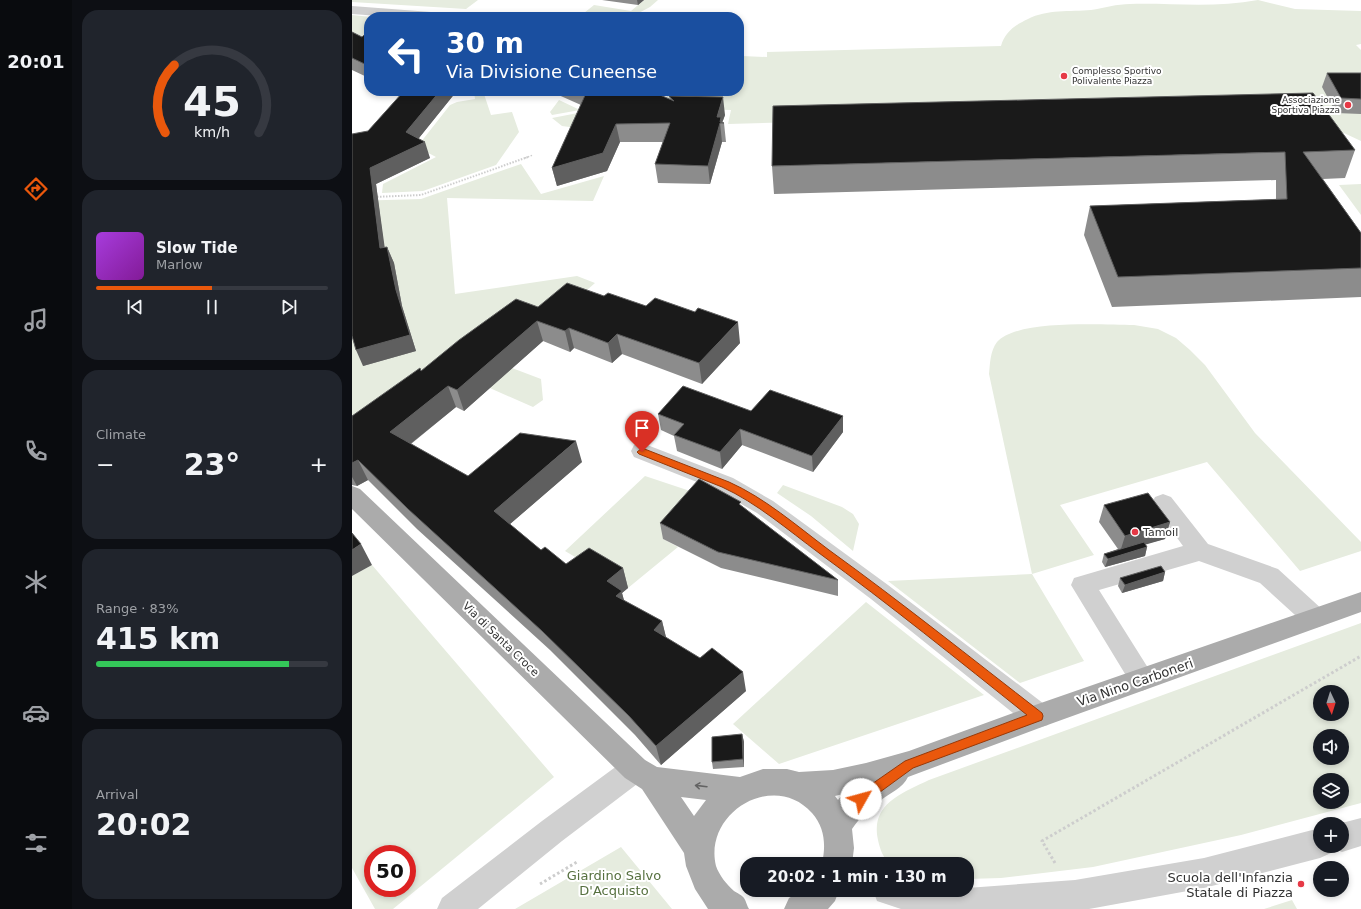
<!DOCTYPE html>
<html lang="en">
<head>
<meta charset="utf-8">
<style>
  :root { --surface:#171b24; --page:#20242c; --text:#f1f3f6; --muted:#9ea1a6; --line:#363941; --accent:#ea580c }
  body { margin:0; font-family:"DejaVu Sans",sans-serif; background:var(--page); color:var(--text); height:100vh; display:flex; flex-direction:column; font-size:15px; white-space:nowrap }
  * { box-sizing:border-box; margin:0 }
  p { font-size:13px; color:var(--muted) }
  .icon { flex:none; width:22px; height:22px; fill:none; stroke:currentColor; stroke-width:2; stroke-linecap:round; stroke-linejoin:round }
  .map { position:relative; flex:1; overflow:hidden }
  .drawer { display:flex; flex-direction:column; gap:10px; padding:10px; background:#0d0f14; width:280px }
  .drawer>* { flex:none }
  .guide { position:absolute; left:12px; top:12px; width:380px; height:84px; border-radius:16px; box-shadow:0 2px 6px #0003; background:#1a4fa0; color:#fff; overflow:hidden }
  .needle { width:26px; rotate:176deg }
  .fabs { position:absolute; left:961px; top:685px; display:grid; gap:8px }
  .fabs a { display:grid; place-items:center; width:36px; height:36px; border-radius:50%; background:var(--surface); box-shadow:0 2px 6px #0003; font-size:20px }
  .speed { position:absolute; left:12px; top:845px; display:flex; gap:8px; font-size:20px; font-weight:700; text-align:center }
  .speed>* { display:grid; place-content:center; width:52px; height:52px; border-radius:50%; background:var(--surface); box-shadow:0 2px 6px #0003; line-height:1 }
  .speed .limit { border:6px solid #d22; background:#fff; color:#111 }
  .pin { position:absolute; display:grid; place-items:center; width:34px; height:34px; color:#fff; margin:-41px -17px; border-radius:50% 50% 50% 0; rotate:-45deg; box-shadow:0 0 4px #0007 }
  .pin .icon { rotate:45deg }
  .me { position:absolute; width:44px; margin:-22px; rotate:52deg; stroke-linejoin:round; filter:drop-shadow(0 0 3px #0008) }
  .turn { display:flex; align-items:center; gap:14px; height:84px; padding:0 16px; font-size:18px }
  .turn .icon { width:52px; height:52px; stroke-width:2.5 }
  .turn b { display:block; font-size:28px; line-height:34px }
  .big { font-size:30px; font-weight:700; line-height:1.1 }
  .drawer .tile { flex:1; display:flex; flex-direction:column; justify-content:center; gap:6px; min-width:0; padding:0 14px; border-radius:16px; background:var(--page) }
  .drawer .dial { align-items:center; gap:0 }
  .dial svg { height:104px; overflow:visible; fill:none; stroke:var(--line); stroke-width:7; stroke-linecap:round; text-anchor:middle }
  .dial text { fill:var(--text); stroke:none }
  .song { display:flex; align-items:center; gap:12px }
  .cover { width:48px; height:48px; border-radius:6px; background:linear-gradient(135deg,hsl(280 70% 55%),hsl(290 70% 35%)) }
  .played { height:4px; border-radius:2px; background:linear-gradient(90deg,var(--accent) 50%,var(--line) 50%) }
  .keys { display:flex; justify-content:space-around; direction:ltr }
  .heat { display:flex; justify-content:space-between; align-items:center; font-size:22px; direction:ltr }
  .charge { height:6px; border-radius:3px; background:linear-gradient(90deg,#34c759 83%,var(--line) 0) }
  .trip { position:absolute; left:388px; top:857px; width:234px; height:40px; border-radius:16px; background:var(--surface); box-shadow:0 2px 6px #0003; font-weight:700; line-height:40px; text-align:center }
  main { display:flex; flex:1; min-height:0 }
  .tabs { display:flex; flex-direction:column; width:72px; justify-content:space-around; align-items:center; background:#090b0e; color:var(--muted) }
  .tabs .icon { width:28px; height:28px }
  .tabs .active { color:var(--accent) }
  .tabs b { font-size:18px; color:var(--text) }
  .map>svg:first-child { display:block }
</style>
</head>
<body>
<main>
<nav class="tabs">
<b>20:01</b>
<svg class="icon active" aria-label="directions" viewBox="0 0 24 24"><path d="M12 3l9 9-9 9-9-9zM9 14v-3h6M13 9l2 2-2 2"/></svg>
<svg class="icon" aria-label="music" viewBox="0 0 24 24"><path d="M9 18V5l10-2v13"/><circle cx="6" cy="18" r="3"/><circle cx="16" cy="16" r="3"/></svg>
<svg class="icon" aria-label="phone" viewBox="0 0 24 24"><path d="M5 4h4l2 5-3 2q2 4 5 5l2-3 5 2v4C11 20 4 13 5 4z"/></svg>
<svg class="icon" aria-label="climate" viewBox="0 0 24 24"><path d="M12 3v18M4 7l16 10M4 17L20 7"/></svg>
<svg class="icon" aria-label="car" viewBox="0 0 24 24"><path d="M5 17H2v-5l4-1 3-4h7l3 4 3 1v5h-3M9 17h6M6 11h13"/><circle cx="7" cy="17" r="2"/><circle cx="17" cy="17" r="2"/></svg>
<svg class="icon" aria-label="filters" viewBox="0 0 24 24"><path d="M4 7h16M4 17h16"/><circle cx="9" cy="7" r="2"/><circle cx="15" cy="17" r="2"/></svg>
</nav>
<section class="drawer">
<div class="tile dial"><svg viewBox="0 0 100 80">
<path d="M14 69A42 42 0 1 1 86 69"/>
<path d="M14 69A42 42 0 0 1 21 17" stroke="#ea580c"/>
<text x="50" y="56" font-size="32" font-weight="700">45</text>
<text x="50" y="72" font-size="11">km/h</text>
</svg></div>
<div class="tile">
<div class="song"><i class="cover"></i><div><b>Slow Tide</b><p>Marlow</p></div></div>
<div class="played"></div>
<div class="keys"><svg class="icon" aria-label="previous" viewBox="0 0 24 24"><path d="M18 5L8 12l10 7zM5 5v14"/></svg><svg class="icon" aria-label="pause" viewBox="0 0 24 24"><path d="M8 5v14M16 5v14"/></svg><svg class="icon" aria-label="next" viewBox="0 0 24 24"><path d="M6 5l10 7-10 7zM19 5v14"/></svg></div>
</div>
<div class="tile"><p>Climate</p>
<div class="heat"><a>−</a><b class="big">23°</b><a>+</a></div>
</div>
<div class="tile"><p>Range · 83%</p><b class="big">415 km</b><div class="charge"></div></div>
<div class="tile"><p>Arrival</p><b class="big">20:02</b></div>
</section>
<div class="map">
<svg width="1009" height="909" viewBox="0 0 1009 909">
  <rect width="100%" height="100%" fill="#fff"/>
  <path fill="#e6ecdf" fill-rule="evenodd" d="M0,0h126l-12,9 -114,-7z
    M292,0h14l-8,7 -19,10h-52l15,-12 37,6z
    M906,0l37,9 66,2v33l-5,1 5,5v91l-47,-22 -95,-9 -491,14 3,-14 -31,-1 -34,-8 1,-5 -38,-1 -10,-4h89l2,3h13l2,-3h14v-29l3,-6 25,1v-5l234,-6c4,-14 14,-21 27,-27 19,-10 42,-7 63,-9 13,-2 26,-6 39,-6 43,-1 86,4 128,-4z
    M0,15l19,2h-2v30l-17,2z
    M122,91h9l8,24 21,-3 7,20 -23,33 -73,26 -41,2 1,-9 53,-27 -19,-10 33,-42 7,-3 18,-3z
    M207,100l21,10 -28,5 -2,-3z
    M231,112l-6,16 -15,-2 -10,-8z
    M169,164l20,30 63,-18 -11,25 -146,-3 8,96 122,-18 18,7 -51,45 -32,40 29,11 2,21 -10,7 -50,-22 -131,59v-243l69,-2z
    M1009,184v31l-22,-30z
    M782,325l24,4 18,9 14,12 15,15 50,68 106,109v9l-61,20 -93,-109 -147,43 34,50 -62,19 52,87 -64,22 -132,-102 144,-7 -43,-200c1,-10 1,-23 8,-32 20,-23 106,-17 137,-17z
    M293,476l57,19 -39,44 15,8 -50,41 -63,-37z
    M431,485l59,22 11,7 6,10 -6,27 -42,-35 -34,-23z
    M20,565l182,212 -161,132h-18l-23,-41v-292zM21,854h34v34h-34z
    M514,602l118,93 -205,69 -46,-40z
    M1009,623v180l-120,32 -148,32 -92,11 -34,1v-15h-76c-8,-5 -11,-15 -13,-24 -8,-36 24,-47 51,-60zM968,692h22v22h-22zM968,736h22v22h-22zM968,780h22v22h-22z
    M269,847l51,62h-157z
    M940,900l5,9h-33z"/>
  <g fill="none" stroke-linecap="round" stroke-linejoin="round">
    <path stroke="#cdcdcd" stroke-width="1.5" stroke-dasharray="1.5 1.5" stroke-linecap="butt" d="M173,158l8,-3"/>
    <path stroke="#cdcdcd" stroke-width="2" stroke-dasharray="1.5 1.5" stroke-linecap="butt" d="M22,197l47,-2 107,-38"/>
    <path stroke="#cdcdcd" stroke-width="3" stroke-dasharray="2.5 2.5" stroke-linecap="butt" d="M703,863l-13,-22 319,-185
      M188,884l37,-22"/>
    <path fill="#d0d0d0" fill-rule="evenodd" d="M0,6l92,7 5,1 2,3h-58l-41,-3z
      M290,443l91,35 40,23 115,84 160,122 4,9 -4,9 -10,3 -10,-3 -157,-126 -114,-86 -40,-23 -83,-33 -3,-6 3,-6z
      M811,494l8,3 37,47 70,25 46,42 4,7 -4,7 -9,3 -9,-3 -46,-42 -61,-22 -100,29 56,89 -4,8 -9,4 -9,-4 -62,-102 3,-7 109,-32 -31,-43 3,-6z
      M283,756l10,4 4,9 -4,9 -83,63 -84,68h-41l5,-11 100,-77 83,-61z
      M1009,818v28l-19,6 -9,-4 -2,5 -11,5 -116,30 -115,21h-188l-24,-8 -4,-11h94v-2l108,-8 129,-22 116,-30v18h22v-22h-4z"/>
    <path fill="#ababab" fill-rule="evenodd" d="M0,486l8,3 285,271 12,7 83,10 23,-8h24l12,3 34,-2 33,-7 43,-12 129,-47 323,-112v20l-319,115 -134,50c-5,11 -18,16 -27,23 -12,9 -21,17 -29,29l2,19 -2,16h-30c4,-19 3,-36 -10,-51 -38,-43 -109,0 -96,53 3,9 11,19 18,25 3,2 8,4 10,7 2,3 3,8 5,11h-41l-13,-20 -9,-23 -2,-13 -42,-64 -17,-11 -273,-269zM491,794l-5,6 -3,-4zM329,797l25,3 -12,16z
      M451,890h36l-4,11 -7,8h-44l5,-11z"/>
  </g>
  <path fill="#8c8c8c" d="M250,0h42l-6,5z
    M0,32l10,5 7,-2v43l-17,-8z
    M975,73h34v41l-25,-1 -14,-26z
    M42,91h61l1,1 -38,47 12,19 -54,26 8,63h3l7,16 8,43 14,45 -53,15 5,-235 33,-37z
    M201,91h66v1l51,8 -1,-4 56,19 -3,8h2l2,19h-4l-12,42 -52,-1 -3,-19 8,-22h-43l-13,29 -50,15 -5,-18 29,-63 -27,-12z
    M1003,150l-10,28 -22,1 38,54v64l-249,10 -28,-72 6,-29 186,-7v-19l-502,14 -2,-28z
    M186,307l202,36 -38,41 -80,-30 -10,9 -38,-15 -4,4 -27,-11 -79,70 -8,-4 -45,37 57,32 114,-14 -72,62 31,26 25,14 57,4 5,20 -6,5 2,8 38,20 4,17 80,53 -85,74 -26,-30 -85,-85 -133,-121 -49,-49 -11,6 -5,-1v-69l69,-45z
    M399,411l92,5v16l-30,40 -71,-27 -20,24 -45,-18 -3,-15 -13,-6 -3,-16z
    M752,505l66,17 -5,17 -20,5 2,3 -2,9 -40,11 -3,-5 2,-8 14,-5 -19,-27z
    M390,506l96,74v16l-117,-28 -58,-29 -3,-16z
    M813,572l-2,9 -41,12 -4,-7 2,-8z
    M390,734l2,8v25l-31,2 -1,-7z"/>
  <path fill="#5f5f5f" d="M285,0h7l-6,5z
    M88,91h15l1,1 -45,56 -5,-16z
    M238,91h29l1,3 -33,14 -3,-14z
    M371,97l2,18 -3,8h-2l2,19 -12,42 -2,-18 9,-49z
    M264,124l4,18 -13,29 -50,15 -5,-18z
    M73,142l5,16 -54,26 11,80 -7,-16 -10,-80z
    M35,247l7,16 8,43 14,45 -53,15 -7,-16 40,-60z
    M185,321l6,20 -79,70 -7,-21z
    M386,322l2,21 -38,41 -3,-21z
    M217,328l5,20 -4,4 -5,-21z
    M265,334l5,20 -10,9 -4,-20z
    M96,386l8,21 -57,46 -9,-21z
    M491,416v16l-30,40 -1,-16z
    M388,429l2,16 -20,24 -2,-17z
    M224,441l6,21 -80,69 -8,-20z
    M6,460l10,20 -11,6 -5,-9v-14z
    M818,522l-5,17 -45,13 5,-16z
    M9,544l11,21 -20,11v-26z
    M795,547l-2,9 -40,11 3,-8z
    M271,568l5,20 -6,5 5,18 -5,5 -15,-35z
    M813,572l-2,9 -41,12 3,-8z
    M310,621l5,20 -13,-11z
    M391,672l3,19 -85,74 -5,-19z
    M390,734l2,8v25l-1,-8z"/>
  <path fill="#1a1a1a" stroke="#5f5f5f" d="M0,32l10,5 2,-2h5v31l-17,-8z
    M975,73h34v26l-20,-1z
    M52,91h36l-34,41 19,10 -55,26 10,80 7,-1 9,43 14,45 -54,15 -4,-14v-202l16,-3z
    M227,91h11h-3v2l-3,1z
    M235,91l66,1 21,9 -5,-5 54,1 -6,20h4l-1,5 4,1h-4l-12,43 -53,-2 15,-41 -54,1 -13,29 -51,15z
    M961,93l42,57 -52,2 58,81v35l-243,9 -28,-71 197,-7 -2,-47 -513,14 1,-60z
    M215,283l37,13 4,-3 38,13 9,-8 40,14 3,-4 40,14 -39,41 -82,-29 -9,9 -39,-15 -4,3 -28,-10 -80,69 -9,-4 -58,46 78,44 52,-43 56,8 -82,70 47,39 4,-3 21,17 23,-16 34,20 -16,13 15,10 -6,5 46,25 -8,9 46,28 12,-10 31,24 -87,74 -27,-30 -87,-85 -134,-122 -50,-49 -6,3v-47l68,-48 1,3 38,-31 57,-41 22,8z
    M331,386l68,25 19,-21 73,26 -31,40 -72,-27 -20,23 -46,-17 10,-11 -26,-10z
    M347,479l42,23 -2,2 99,76 -120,-28 -58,-29z
    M796,493l22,29 -45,14 -21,-31z
    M0,533l9,11 -9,6z
    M792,542l3,5 -39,12 -4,-5z
    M809,566l4,6 -40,13 -5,-7z
    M390,734l1,25 -31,3v-25z"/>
  <defs><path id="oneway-shaft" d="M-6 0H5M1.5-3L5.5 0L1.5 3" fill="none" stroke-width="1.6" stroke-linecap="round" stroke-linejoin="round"/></defs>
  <use stroke="#636363" href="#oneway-shaft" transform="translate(349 786) rotate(-173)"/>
  <path fill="#ea580c" stroke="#983908" d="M290,448l87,34c36,16 68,44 100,68 72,52 142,108 213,163l1,3 -1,4 -129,48 -48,35 -4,1 -5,-1 -1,-4 1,-4 49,-34 122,-46c-69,-55 -137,-110 -208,-162 -31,-23 -62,-50 -97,-66l-83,-33 -2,-2z"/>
  <g fill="#e63946" stroke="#fff" stroke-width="1.5">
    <circle cx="712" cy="76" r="4"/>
    <circle cx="996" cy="105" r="4"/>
    <circle cx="783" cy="532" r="4"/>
    <circle cx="949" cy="884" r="4"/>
  </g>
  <g text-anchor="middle" stroke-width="4" stroke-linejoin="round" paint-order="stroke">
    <g font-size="9" fill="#333" stroke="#fff" text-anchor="start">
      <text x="720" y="74">Complesso Sportivo<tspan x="720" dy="10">Polivalente Piazza</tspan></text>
      <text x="988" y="103" text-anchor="end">Associazione<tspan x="988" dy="10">Sportiva Piazza</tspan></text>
    </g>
    <g font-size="11" fill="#333" stroke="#fff" text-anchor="start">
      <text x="791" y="536">Tamoil</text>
    </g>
    <g font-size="11" fill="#333" stroke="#fff">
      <text transform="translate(149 639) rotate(44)" y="4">Via di Santa Croce</text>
    </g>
    <g font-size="13" fill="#333" stroke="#fff">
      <text transform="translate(783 682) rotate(-19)" y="5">Via Nino Carboneri</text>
    </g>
    <g font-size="13" fill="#56703f" stroke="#fff">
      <text x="262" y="880">Giardino Salvo<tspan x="262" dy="15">D'Acquisto</tspan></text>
    </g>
    <g font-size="13" fill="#333" stroke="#fff" text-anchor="end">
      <text x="941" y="882">Scuola dell'Infanzia<tspan x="941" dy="15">Statale di Piazza</tspan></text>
    </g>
  </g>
</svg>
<div class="fabs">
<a><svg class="needle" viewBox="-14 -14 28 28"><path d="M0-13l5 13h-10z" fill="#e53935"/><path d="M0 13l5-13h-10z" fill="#9ea1a6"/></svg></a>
<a><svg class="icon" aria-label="sound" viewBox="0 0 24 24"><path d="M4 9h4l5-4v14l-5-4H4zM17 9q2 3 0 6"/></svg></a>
<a><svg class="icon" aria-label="layers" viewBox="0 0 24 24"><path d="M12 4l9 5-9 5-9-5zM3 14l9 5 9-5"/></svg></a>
<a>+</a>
<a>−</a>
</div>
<div class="speed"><div class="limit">50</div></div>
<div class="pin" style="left:290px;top:452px;background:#d93025"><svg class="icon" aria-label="arrive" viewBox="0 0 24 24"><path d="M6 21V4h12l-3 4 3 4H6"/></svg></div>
<svg class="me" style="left:509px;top:799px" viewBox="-20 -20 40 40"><circle r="19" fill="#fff"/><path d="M0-13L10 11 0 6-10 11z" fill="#ea580c"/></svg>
<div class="trip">20:02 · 1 min · 130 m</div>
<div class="guide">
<div class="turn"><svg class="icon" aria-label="left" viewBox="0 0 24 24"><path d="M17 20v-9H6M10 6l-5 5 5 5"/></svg><div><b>30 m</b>Via Divisione Cuneense</div></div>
</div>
</div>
</main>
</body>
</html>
